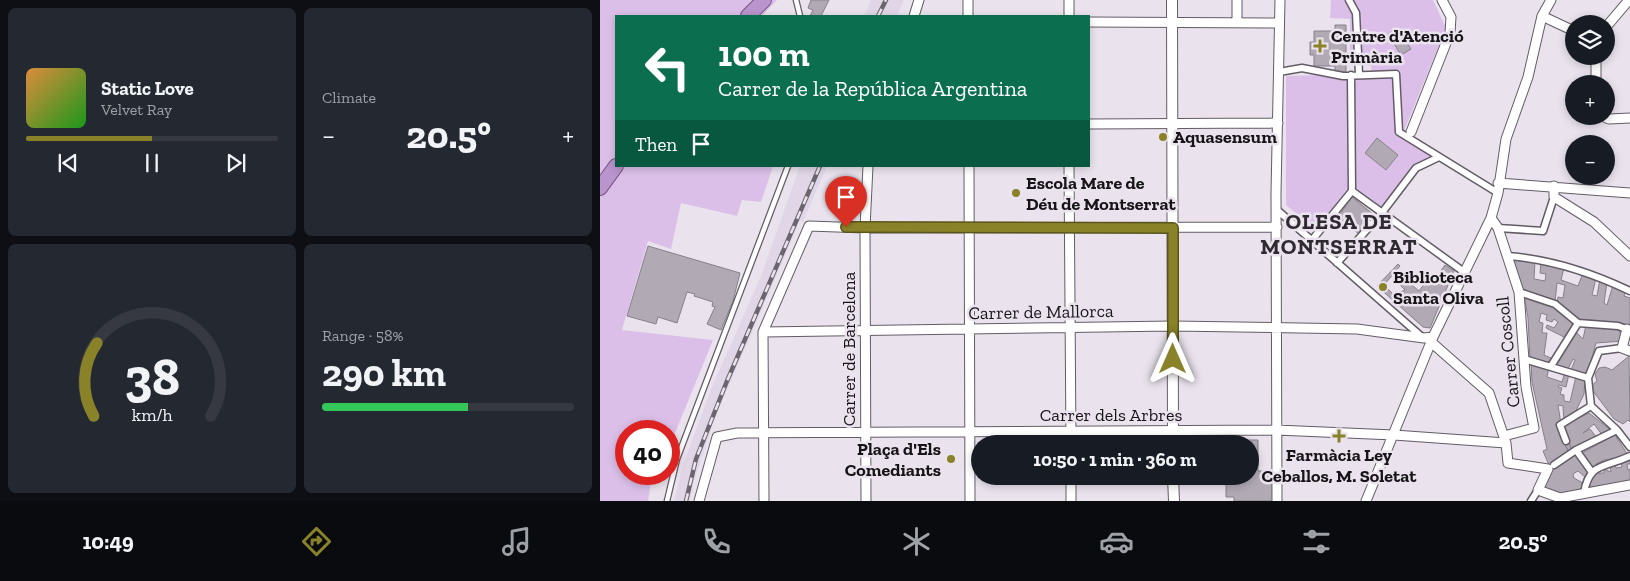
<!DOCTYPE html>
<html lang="en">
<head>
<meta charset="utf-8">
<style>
  :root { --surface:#171b24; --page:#242831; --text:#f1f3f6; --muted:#9ea1a6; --line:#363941; --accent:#898229 }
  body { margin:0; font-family:"Zilla Slab",serif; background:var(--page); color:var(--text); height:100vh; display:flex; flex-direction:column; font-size:19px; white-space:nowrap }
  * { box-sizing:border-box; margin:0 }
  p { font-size:16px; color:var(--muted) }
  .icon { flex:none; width:28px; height:28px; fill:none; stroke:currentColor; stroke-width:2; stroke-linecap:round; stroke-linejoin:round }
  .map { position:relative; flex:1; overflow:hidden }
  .side { display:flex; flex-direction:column; gap:8px; padding:8px; background:#0d0f14; width:600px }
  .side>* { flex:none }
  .hud { position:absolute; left:15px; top:15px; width:475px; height:152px; border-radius:0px; box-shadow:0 2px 8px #0003; background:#0b6e4f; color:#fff; overflow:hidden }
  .controls { position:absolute; left:965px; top:15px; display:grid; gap:10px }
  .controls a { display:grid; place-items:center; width:50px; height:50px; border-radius:50%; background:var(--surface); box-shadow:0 2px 8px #0003; font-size:25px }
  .speed { position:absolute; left:15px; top:420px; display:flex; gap:10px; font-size:25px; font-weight:700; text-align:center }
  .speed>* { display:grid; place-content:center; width:65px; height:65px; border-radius:50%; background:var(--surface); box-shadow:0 2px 8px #0003; line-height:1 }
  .speed .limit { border:8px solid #d22; background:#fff; color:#111 }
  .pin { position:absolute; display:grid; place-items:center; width:42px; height:42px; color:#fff; margin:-51px -21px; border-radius:50% 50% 50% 0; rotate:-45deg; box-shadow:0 0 5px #0007 }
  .pin .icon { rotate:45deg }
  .me { position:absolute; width:55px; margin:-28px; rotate:0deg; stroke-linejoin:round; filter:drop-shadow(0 0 4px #0008) }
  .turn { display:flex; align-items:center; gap:18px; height:105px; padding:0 20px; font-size:22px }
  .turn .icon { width:65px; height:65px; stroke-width:2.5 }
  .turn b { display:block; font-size:35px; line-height:42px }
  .then { display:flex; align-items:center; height:48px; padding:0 20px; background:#0003; gap:10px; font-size:19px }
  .big { font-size:38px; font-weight:800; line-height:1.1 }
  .side .widget { flex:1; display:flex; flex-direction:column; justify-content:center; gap:8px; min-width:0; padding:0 18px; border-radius:8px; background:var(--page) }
  .side .dial { align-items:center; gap:0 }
  .dial svg { height:130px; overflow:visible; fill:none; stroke:var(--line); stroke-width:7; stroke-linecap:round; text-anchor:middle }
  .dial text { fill:var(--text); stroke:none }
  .song { display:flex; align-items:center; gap:15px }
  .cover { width:60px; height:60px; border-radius:8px; background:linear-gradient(135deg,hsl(30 70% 55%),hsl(120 70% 35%)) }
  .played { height:5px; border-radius:2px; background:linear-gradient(90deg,var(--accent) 50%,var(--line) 50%) }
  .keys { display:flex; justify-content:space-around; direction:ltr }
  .heat { display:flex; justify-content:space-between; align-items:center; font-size:28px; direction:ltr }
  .charge { height:8px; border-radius:4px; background:linear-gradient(90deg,#34c759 58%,var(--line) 0) }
  .side .tiles { flex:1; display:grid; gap:8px; grid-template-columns:repeat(2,1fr) }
  .trip { position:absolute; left:371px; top:435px; width:288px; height:50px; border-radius:25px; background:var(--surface); box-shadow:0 2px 8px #0003; font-weight:800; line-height:50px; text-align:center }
  .menu { display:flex; height:80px; justify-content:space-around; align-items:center; background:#090b0e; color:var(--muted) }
  .menu .icon { width:35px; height:35px }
  .menu .active { color:var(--accent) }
  .menu b { font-size:22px; color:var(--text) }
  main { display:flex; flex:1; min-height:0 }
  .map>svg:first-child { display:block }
</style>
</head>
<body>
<main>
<section class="side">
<div class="tiles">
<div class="widget">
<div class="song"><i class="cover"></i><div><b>Static Love</b><p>Velvet Ray</p></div></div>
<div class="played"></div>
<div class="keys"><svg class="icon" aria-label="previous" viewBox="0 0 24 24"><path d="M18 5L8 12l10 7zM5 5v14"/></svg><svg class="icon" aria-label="pause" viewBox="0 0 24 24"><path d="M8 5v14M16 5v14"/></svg><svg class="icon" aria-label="next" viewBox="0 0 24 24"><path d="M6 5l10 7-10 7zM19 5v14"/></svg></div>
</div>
<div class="widget"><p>Climate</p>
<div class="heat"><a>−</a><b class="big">20.5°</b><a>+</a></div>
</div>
<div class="widget dial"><svg viewBox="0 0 100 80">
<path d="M14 69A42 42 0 1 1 86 69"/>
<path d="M14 69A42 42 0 0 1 16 24" stroke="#898229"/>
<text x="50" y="56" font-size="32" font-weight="700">38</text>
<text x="50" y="72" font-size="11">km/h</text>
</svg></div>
<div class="widget"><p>Range · 58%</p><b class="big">290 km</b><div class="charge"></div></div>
</div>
</section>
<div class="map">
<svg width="1030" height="501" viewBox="0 0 1030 501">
  <rect width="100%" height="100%" fill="#eae3ee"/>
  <path fill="#e1d6e7" d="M271,0h33l-7,16h-33z
    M200,166h27l-24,56 -3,-1 -86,199 -20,61 -4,20h-16l9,-36 28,-76 50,-113z"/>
  <path fill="#dbbfe8" d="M0,0h177l-15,16h-146v150h157l-12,36 -19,-2 -5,16 -56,-13 -10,46 -23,-8 -26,89 91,10 -44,108v-17h-43v43h26l-4,27h-48z
    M731,0h102l13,28 -42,103 36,23 -22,12 -36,41 -27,-20 -36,45 -33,-27v-129l86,-2 -1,-8 -21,-1v-46l-20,-1z"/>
  <path fill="#b1aab5" stroke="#86808a" d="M211,0h18l-8,16h-11l3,-6 -5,-2z
    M735,25h11v47h-11v-6h-21v-11h-4v-13h4v-11h21z
    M797,28l14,21 -10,6 -13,-21z
    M777,138l21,17 -12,15 -21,-17z
    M752,197l22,18 -15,19 -21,-17z
    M48,246l92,27 -7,28 -12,29 -14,-6 8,-17 -3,-1 1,-4 -19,-6 1,-2 -8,-2 -10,31 -19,-6 -2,7 -29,-8z
    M912,258l23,3 -1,18 11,2 1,-7 -6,-1 1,-11 23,6 -3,12 17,6 5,-13 13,5 -4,17 5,1 3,-17 7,3 -3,21 3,2 6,-20 13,6 -2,5 6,2v30l-29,-7 -25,-2 -19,-15 1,-7 5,1 2,-13 -8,-2 -2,19 -32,-11z
    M798,264l2,2 -16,19 10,10 11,-5 -5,-5 5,-6 14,12 12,-16 4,4 10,-14 9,6 -24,57 -7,-1 -46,-41z
    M924,295l28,9 23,19 -9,15 -20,-10 1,-3 7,3 4,-6 -4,-3 -2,3 -6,-2 1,-5 -6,-2 -2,9 4,1 -1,10h5l-3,22 9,4 -3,4 -20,-4 -2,-41z
    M986,325l32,3 5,13 -27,2 -9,33 -16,-6 4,-10 -2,-1 -5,10 -14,-4 21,-34 8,8z
    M1029,356l1,66 -2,-2 -5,4 -9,-5 -24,-32 7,-6 -2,-7 4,-6 6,-1 7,3z
    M931,362l18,5 -2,10 15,5 3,-10 4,2 -3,13 -7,-2 -1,2 4,1 -2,6 4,1v6l6,1 6,-26 9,3 -1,15 -11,23 -9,5 -1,-16 -5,-1 6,38 5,9 -20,13 -6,-14 4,-2 -15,-67z
    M989,413l23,18 -9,5 -9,-12 -11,9 7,-4 7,9 -25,12 -10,-24z
    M1015,435l13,20 -20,9 -2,-5 -10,5 2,3 -8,2 -10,-15z
    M634,440h24v31h15v30h-39v-4h-8v-20l24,-1v-32h-16z
    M968,440l4,10 -3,2 -5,-9z
    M976,452l14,19 -5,6 -7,-6 -5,3 1,4 9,5 -1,5 -20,8 -19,-6 7,-21z
    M1030,457v7h-3l1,6 2,-1v13l-45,6 6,-14 5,1v-4l2,2h6v-4l7,3 -1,-7 5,-2 1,5 6,-1 -1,-6z"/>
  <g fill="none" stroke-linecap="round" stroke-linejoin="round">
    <defs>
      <path id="service" d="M196,0l4,16
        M67,501l10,-42 111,-293"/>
      <path id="pedestrian" d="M749,0l7,13 3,61
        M679,72l23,-4 41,8 53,-2 3,58 99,61
        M752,191l112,81
        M676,209l146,128
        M898,228l45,3 11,-34
        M712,240l40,-49 -1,-116
        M907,256c44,3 83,16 123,35
        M737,263l44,-49 35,-46 23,-11
        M919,292l36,12 23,19 40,3 11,4
        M924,359l64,19
        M951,366l27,-43
        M991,406l-3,-28 11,-27 23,-3
        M991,406l26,24 13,17
        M966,441l-6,-16 31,-19
        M976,450l15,21
        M954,465l22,-15 41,-20
        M984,493c5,-31 21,-25 46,-37
        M931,501l7,-11"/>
      <path id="minor" d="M637,0v23
        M314,16l5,-16
        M368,16v-16
        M469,16v-16
        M942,16l32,15
        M489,22l190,1
        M1006,27l23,-27
        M996,84v-28
        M1002,116l7,3 21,-1
        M489,124l189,-1
        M811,132l39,-99 1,-16 -9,-17
        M369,166l1,335
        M469,166l2,278
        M898,183l132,10
        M954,186v11l40,25 36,34
        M891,218l7,10 21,64 7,95 8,41 -30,8
        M1027,329l-5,19 8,3
        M163,332l410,-6 184,3 67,9 9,-1
        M831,342l58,51 17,50 2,20 40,6 -10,21 22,8 70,-13
        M471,476v25
        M99,501l18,-64 20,-4 539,-3 118,5 112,8
        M164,501l-1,-169 46,-106 56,2 412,-1
        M266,501l-1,-273 3,-62
        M677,501l-1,-308 4,-193
        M766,501l67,-164 58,-119 7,-25 8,-54 22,-62 14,-61 9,-16"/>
      <path id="tertiary" d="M572,0l1,444
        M573,476l1,25"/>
      <path id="trunk" d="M148,16l16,-16
        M0,188l16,-22"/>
    </defs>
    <use href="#service" stroke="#635c66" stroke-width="7"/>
    <use href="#pedestrian" stroke="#635c66" stroke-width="9"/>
    <use href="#minor" stroke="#635c66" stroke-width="11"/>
    <use href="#tertiary" stroke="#635c66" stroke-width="12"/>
    <use href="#trunk" stroke="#765685" stroke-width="16"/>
    <use href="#service" stroke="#fff" stroke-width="4.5"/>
    <use href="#pedestrian" stroke="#fff" stroke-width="6"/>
    <use href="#minor" stroke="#fff" stroke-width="9"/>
    <use href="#tertiary" stroke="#fff" stroke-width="10"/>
    <use href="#trunk" stroke="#ba94cc" stroke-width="14"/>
    <defs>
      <path id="rail" d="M278,16l8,-16
        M86,501l10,-42 31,-78 93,-215"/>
    </defs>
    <use href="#rail" stroke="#6b666d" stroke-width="4.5"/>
    <use href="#rail" stroke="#eae3ee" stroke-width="2.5" stroke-dasharray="8" stroke-linecap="butt"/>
  </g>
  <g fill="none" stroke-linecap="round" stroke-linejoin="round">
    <defs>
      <path id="route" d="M246,227l327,1v131"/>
    </defs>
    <use href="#route" stroke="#59541b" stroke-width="12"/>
    <use href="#route" stroke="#898229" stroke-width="9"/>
  </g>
  <g fill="#898229" stroke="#eae3ee" stroke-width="2">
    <path d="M717.5 38.5h5v5h5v5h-5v5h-5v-5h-5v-5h5z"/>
    <circle cx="563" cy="137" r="5"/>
    <circle cx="416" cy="193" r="5"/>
    <circle cx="783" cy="287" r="5"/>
    <path d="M736.5 428.5h5v5h5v5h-5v5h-5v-5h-5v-5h5z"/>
    <circle cx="351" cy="459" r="5"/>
  </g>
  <g text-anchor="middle" stroke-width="5" stroke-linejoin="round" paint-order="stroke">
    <g font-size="18" font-weight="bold" fill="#171418" stroke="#eae3ee" text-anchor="start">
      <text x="731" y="42">Centre d'Atenció<tspan x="731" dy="21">Primària</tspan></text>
      <text x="573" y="143">Aquasensum</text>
      <text x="426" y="189">Escola Mare de<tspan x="426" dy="21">Déu de Montserrat</tspan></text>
      <text x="793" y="283">Biblioteca<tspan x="793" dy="21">Santa Oliva</tspan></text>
      <text x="341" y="455" text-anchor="end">Plaça d'Els<tspan x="341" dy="21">Comediants</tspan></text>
      <text x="739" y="461" text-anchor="middle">Farmàcia Ley<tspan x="739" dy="21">Ceballos, M. Soletat</tspan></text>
    </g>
    <g font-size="18" fill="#171418" stroke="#eae3ee">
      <text transform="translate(441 312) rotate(-1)" y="6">Carrer de Mallorca</text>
      <text transform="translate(249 349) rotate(-90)" y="6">Carrer de Barcelona</text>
      <text transform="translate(908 352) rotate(-96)" y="6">Carrer Coscoll</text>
      <text x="511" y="421">Carrer dels Arbres</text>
    </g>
    <g font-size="22" font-weight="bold" letter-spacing="1" fill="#2f2a32" stroke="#eae3ee">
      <text x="739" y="229">OLESA DE<tspan x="739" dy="25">MONTSERRAT</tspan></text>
    </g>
  </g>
</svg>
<div class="controls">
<a><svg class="icon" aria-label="layers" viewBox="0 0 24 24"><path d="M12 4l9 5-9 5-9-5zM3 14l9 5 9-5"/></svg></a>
<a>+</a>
<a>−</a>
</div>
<div class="speed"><div class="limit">40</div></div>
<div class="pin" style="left:246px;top:227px;background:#d93025"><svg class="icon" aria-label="arrive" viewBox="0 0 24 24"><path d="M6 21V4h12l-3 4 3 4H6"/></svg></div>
<svg class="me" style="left:573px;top:359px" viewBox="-20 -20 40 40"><path d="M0-17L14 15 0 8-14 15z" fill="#898229" stroke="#fff" stroke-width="4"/></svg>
<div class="trip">10:50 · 1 min · 360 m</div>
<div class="hud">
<div class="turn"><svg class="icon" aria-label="left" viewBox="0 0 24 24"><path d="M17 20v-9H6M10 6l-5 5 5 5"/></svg><div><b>100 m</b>Carrer de la República Argentina</div></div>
<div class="then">Then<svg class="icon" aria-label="arrive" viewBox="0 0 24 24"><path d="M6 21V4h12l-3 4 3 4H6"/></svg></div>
</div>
</div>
</main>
<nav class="menu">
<b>10:49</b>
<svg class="icon active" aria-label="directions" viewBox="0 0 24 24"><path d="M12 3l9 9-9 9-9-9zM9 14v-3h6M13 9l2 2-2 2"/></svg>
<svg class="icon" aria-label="music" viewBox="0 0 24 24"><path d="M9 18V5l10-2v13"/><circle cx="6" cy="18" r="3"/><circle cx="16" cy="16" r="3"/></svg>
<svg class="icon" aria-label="phone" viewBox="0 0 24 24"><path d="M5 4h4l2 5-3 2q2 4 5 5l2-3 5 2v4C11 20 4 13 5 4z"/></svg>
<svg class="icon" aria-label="climate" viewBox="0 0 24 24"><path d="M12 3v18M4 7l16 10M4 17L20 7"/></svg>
<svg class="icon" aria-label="car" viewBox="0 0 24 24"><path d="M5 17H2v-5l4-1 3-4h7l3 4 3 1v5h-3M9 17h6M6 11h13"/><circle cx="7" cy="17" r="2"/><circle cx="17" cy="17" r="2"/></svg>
<svg class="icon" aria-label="filters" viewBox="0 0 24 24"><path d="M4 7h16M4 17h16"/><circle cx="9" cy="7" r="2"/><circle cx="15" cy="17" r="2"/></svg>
<b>20.5°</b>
</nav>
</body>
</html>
